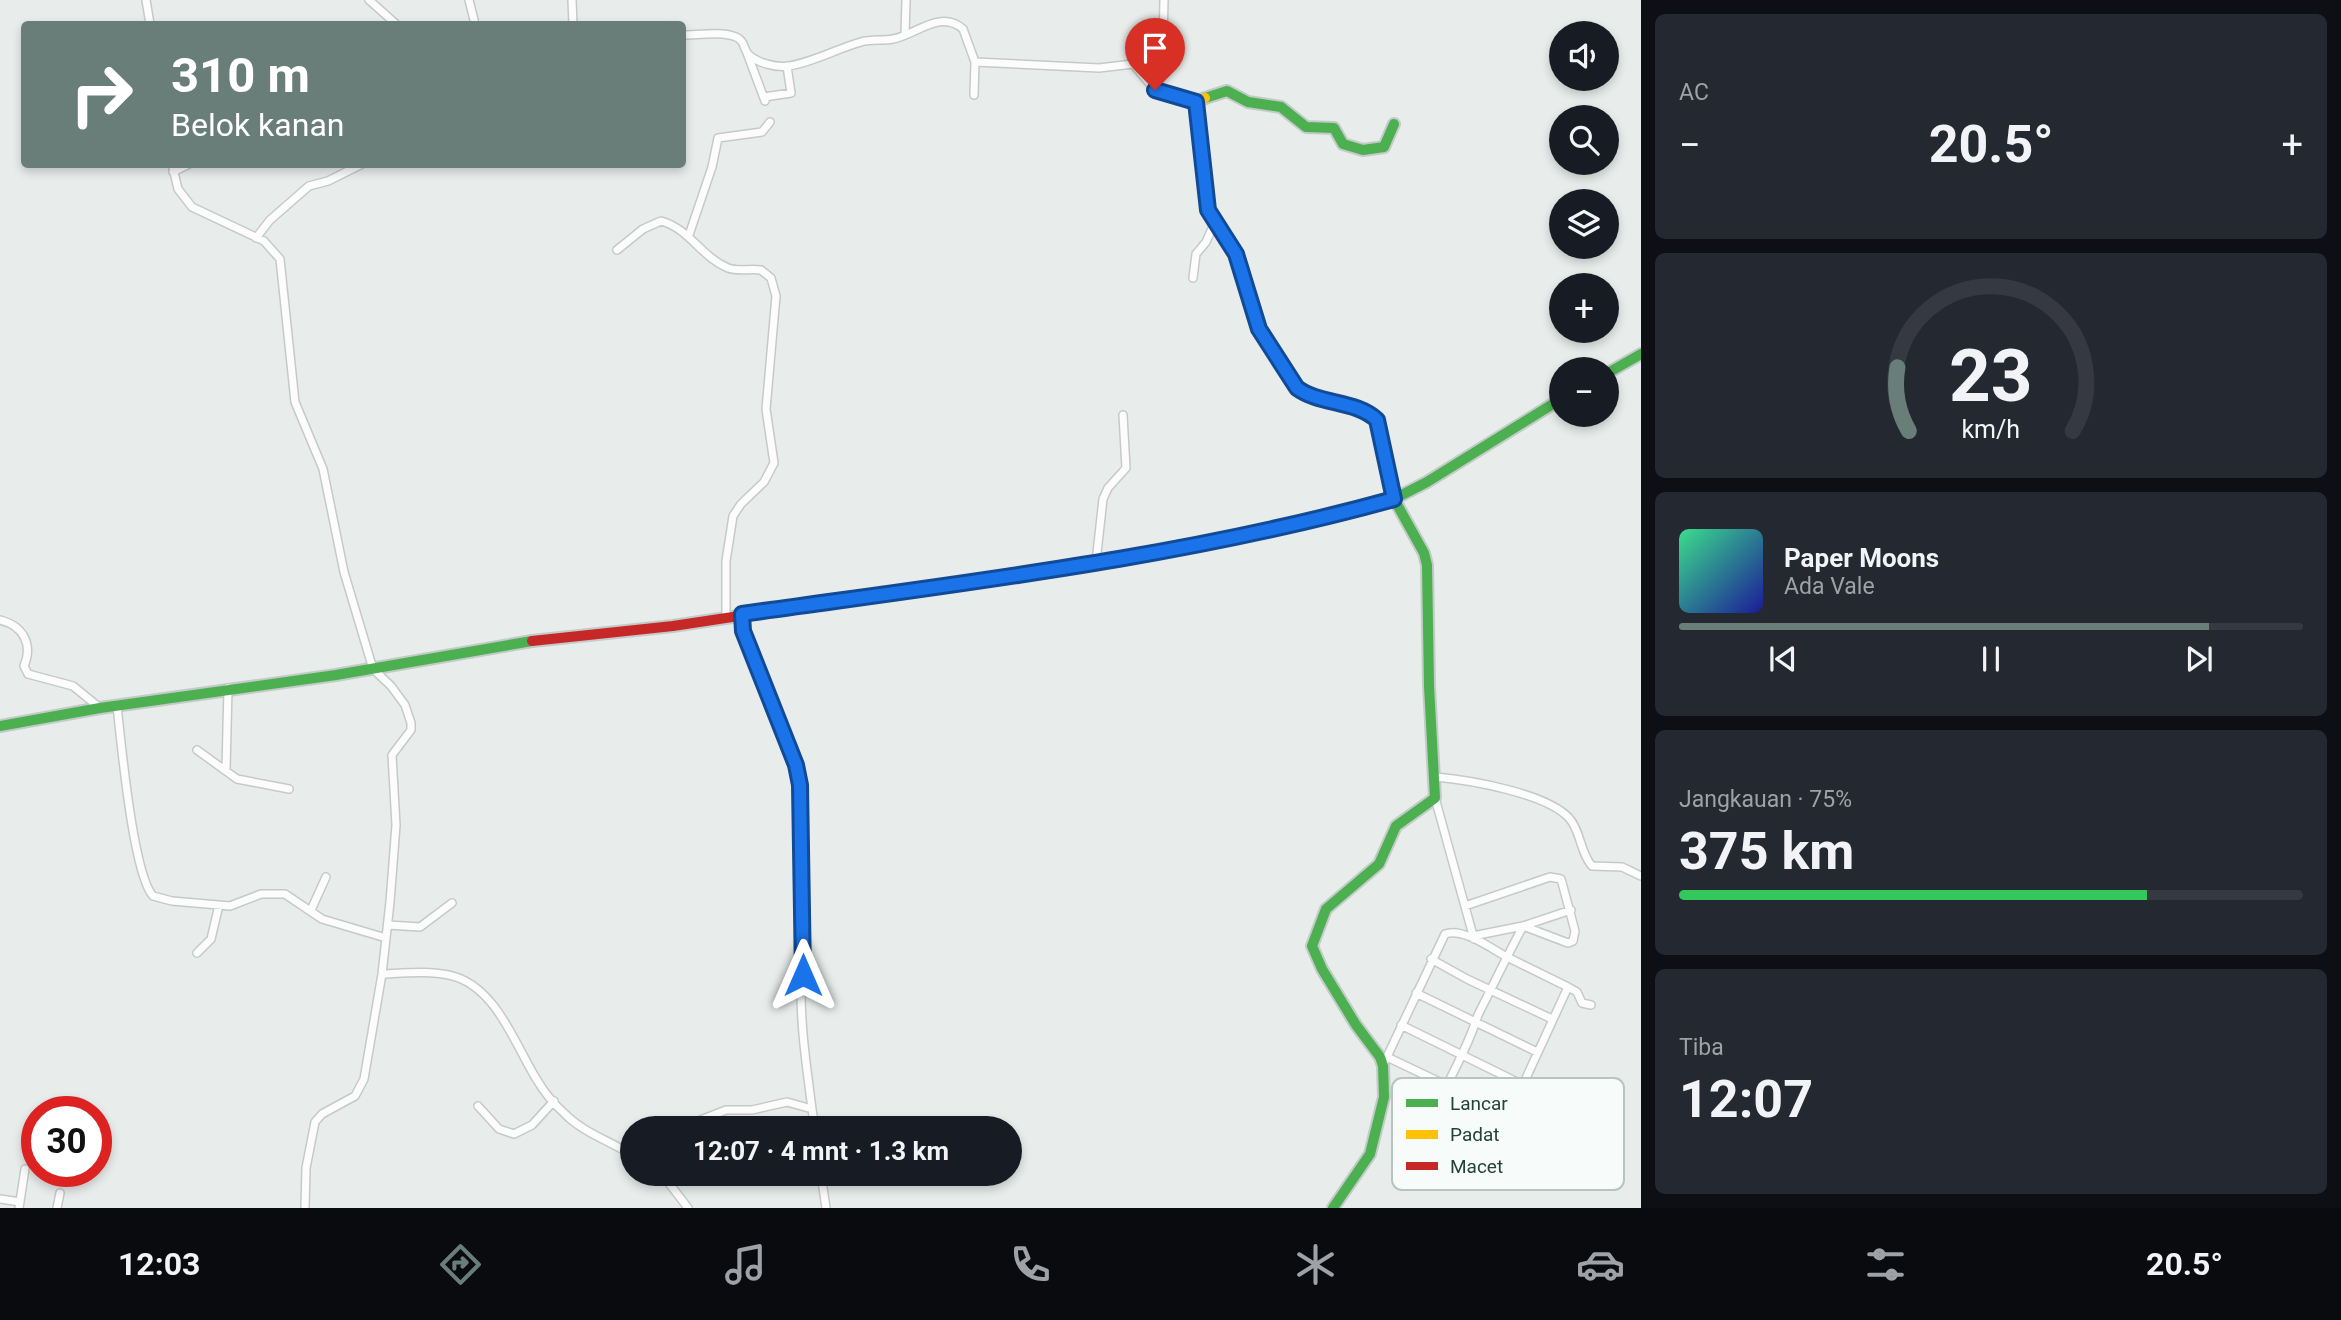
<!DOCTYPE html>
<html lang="id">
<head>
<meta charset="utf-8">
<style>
  :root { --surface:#171b24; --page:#242831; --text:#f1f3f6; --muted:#9ea1a6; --line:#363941; --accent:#697e78 }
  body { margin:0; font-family:Roboto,sans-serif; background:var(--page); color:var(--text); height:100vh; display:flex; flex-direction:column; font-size:26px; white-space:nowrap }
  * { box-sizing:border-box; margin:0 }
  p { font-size:23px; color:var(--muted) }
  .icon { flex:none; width:38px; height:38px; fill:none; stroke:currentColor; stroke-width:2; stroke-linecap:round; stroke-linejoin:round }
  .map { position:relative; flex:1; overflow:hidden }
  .details { display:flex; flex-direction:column; gap:14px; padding:14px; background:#0d0f14; width:700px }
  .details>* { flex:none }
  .banner { position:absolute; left:21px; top:21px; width:665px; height:147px; border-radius:7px; box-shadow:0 4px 10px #0003; background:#697e78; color:#fff; overflow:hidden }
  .tools { position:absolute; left:1549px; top:21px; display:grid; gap:14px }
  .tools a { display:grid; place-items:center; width:70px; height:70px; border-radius:50%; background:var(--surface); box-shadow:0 4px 10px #0003; font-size:35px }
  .speed { position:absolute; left:21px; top:1096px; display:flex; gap:14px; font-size:35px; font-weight:700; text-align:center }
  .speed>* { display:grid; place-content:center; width:91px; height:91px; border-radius:50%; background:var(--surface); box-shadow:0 4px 10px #0003; line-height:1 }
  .speed .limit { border:10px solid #d22; background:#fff; color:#111 }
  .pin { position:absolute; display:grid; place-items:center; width:60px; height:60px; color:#fff; margin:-72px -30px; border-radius:50% 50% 50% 0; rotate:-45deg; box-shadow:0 0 7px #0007 }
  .pin .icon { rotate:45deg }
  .me { position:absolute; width:77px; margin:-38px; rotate:0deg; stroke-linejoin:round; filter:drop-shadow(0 0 5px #0008) }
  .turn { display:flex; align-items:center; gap:24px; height:147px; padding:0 35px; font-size:32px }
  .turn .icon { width:91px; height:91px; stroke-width:2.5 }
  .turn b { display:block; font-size:49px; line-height:60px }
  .big { font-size:52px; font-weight:700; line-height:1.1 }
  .details .tile { flex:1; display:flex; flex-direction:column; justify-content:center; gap:10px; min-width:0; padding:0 24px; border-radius:10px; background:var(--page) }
  .details .dial { align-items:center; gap:0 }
  .dial svg { height:182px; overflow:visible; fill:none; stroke:var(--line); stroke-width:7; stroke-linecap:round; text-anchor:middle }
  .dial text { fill:var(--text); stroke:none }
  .song { display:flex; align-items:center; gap:21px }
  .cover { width:84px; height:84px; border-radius:10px; background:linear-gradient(135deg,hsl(150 70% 55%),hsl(240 70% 35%)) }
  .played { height:7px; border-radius:4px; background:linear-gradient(90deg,var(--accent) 85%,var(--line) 85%) }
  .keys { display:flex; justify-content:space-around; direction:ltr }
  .heat { display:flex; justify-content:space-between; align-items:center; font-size:38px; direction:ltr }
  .charge { height:10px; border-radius:5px; background:linear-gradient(90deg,#34c759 75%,var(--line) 0) }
  .trip { position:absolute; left:620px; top:1116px; width:402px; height:70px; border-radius:35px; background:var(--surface); box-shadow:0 4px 10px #0003; font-weight:700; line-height:70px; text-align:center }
  .tabs { display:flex; height:112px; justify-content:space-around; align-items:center; background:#090b0e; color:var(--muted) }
  .tabs .icon { width:49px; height:49px }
  .tabs .selected { color:var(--accent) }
  .tabs b { font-size:32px; color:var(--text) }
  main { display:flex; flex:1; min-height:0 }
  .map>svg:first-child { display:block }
</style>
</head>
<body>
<main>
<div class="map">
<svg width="1641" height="1208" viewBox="0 0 1641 1208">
  <rect width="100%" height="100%" fill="#e8edeb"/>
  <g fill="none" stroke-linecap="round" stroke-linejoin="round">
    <defs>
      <path id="street" d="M146,0l4,24
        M369,0l27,24
        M469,0l6,24
        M572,0l1,24
        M905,34l1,-34
        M682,35c16,0 40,-4 54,2 9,4 7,11 12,17 9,9 28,14 41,12 25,-4 47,-17 72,-24 10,-3 21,-1 32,-3 23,-4 47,-30 70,-10l12,33 124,6 34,-4 22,26 41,12
        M747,53l18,48
        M1133,64l30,-23 1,-41
        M974,95l1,-33
        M764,97l27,-4 -4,-27
        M172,164l6,25 14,18 72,34 16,18 15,143 28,67 21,103 29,97 18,17 14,19 6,18v7l-19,25 4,70 -6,77 -8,72 -18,105 -9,17 -33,18 -7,8 -9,46 -1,40
        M173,172l16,-8
        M689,235l23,-68 6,-29 44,-6 8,-10
        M256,238l14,-18 39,-34 19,-5 34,-17
        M617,250l26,-21 18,-8c29,8 40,36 67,47 11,4 22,0 33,2l10,8 5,18 -10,113 8,54 -10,19 -23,22 -8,12 -7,45v55
        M1193,278l3,-24 10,-12 9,-20
        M1096,562l7,-63 5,-11 18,-20 -3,-53
        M0,620c24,6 33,25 24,46l4,8 45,12 27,22
        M117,706c4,35 16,168 36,190l19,5 58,5 31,-12h24l37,25 64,19
        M197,750l40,29 52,10
        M226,770l2,-82
        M1436,777c33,3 110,16 133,41 12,13 11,35 23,48l30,1 19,9
        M1435,798l39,141
        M1465,906l85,-29 11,2 14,52 -2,10 -5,2 -45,-17
        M311,910l15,-33
        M388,925l32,2 32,-24
        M1473,936l50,-10 48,-16
        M197,953l14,-14 8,-34
        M1431,959l36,20 85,40
        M382,974c24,-1 51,-4 74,3 42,14 60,70 81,103 7,12 17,24 27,33 18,19 46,28 68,42
        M1568,987l9,5 5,11 9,2
        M1416,993l121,59
        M1401,1025l122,60
        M1387,1057l122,58 59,-128 -61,-30 -29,58c-10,32 -28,63 -43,94l2,10 52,26 7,-4 13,-26
        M1385,1061l60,-127c18,-7 47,15 62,23l16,-31
        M478,1106l21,23 15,5 18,-9 22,-24
        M812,1109l3,20
        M692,1129l6,-8 28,-11h26l35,-8 25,7c-5,-39 -11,-78 -11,-118 2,-74 10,-153 -5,-226l-53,-134 -1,-17
        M662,1174l26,34
        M821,1174l5,34
        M0,1199l20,3
        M19,1208l6,-39
        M57,1208l3,-15"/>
      <path id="fast" d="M1205,98l22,-7 21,11 33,5 25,20 28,1 9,16 20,6 21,-3 10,-23
        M1606,374l35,-20
        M792,608l393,-60 150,-33 59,-16 33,-17 134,-83
        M0,726l100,-18 236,-33 196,-34
        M1333,1208l37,-54 14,-57 -1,-31 -3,-9 -24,-32 -34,-56 -10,-23 14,-37 53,-45 17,-38 39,-28 -6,-112 -2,-121 -3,-12 -30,-54 -17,-79 -23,-13"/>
      <path id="slow" d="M1205,98l-9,4 12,108 28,44 23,75 38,60 19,9 38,9"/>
      <path id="jam" d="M532,641l141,-15 119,-18"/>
    </defs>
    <use href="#street" stroke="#c5cac8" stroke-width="10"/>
    <use href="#fast" stroke="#c3cbc8" stroke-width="14"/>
    <use href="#slow" stroke="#c3cbc8" stroke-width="14"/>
    <use href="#jam" stroke="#c3cbc8" stroke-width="14"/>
    <use href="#street" stroke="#fcfcfc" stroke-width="7"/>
    <use href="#fast" stroke="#4caf50" stroke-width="10"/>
    <use href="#slow" stroke="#ffc107" stroke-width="10"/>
    <use href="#jam" stroke="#c62828" stroke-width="10"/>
  </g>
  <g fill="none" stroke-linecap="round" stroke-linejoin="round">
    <defs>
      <path id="route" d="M803,975l-3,-190 -4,-20 -53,-134 -1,-17c219,-31 439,-56 652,-115l-17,-79c-21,-20 -57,-15 -80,-32l-38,-59 -23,-75 -28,-44 -12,-108 -41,-12"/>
    </defs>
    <use href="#route" stroke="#114b97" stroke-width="18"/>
    <use href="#route" stroke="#1a73e8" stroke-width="12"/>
  </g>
  <rect x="1392" y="1078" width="232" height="112" rx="10" fill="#f7fbf9" stroke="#b8c4c0" stroke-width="2"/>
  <rect x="1406" y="1099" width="32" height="8" fill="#4caf50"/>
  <rect x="1406" y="1130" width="32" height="9" fill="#ffc107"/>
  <rect x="1406" y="1162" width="32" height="8" fill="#c62828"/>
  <g font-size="19" fill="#24423a">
    <text x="1450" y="1110">Lancar</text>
    <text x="1450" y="1141">Padat</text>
    <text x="1450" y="1173">Macet</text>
  </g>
</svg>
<div class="tools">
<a><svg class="icon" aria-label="sound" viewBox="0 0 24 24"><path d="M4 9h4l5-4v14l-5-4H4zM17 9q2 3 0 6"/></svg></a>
<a><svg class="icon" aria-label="search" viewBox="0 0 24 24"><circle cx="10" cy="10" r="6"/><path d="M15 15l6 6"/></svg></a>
<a><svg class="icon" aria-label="layers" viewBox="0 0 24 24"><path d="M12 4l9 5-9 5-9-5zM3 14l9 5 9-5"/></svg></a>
<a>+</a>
<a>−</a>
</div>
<div class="speed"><div class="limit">30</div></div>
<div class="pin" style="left:1155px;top:90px;background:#d93025"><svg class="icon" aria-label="arrive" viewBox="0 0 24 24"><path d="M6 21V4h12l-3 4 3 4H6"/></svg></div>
<svg class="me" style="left:803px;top:975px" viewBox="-20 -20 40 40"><path d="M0-17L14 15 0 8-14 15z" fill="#1a73e8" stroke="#fff" stroke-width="4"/></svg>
<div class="trip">12:07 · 4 mnt · 1.3 km</div>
<div class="banner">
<div class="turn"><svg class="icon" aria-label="right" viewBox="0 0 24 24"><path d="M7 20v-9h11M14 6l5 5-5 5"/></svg><div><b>310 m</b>Belok kanan</div></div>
</div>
</div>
<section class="details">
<div class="tile"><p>AC</p>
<div class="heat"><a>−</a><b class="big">20.5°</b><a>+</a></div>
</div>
<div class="tile dial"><svg viewBox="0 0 100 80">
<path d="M14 69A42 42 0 1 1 86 69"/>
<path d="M14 69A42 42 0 0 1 9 41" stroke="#697e78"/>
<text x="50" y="56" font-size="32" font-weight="700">23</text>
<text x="50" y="72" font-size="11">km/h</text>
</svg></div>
<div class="tile">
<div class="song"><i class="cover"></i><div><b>Paper Moons</b><p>Ada Vale</p></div></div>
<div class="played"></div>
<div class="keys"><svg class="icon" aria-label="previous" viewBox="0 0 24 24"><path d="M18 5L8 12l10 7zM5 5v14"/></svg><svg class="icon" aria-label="pause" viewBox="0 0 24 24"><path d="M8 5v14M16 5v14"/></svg><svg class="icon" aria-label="next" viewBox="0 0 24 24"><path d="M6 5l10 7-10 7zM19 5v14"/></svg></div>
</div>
<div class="tile"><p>Jangkauan · 75%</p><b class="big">375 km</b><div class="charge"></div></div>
<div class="tile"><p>Tiba</p><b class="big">12:07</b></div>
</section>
</main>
<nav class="tabs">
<b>12:03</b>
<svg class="icon selected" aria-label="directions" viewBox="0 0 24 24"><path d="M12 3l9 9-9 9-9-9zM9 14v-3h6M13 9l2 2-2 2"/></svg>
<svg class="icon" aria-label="music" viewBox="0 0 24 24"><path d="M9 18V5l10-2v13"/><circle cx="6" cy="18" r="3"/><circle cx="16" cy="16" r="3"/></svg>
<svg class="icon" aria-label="phone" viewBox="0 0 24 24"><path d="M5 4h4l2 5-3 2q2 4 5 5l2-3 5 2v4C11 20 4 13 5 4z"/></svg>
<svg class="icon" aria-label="climate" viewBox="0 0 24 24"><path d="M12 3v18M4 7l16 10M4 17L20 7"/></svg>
<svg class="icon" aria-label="car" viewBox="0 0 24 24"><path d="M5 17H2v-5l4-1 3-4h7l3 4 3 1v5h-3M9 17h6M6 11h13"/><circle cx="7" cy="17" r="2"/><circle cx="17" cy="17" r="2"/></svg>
<svg class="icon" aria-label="filters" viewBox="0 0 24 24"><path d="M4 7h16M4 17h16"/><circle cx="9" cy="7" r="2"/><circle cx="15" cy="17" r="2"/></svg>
<b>20.5°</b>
</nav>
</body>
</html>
